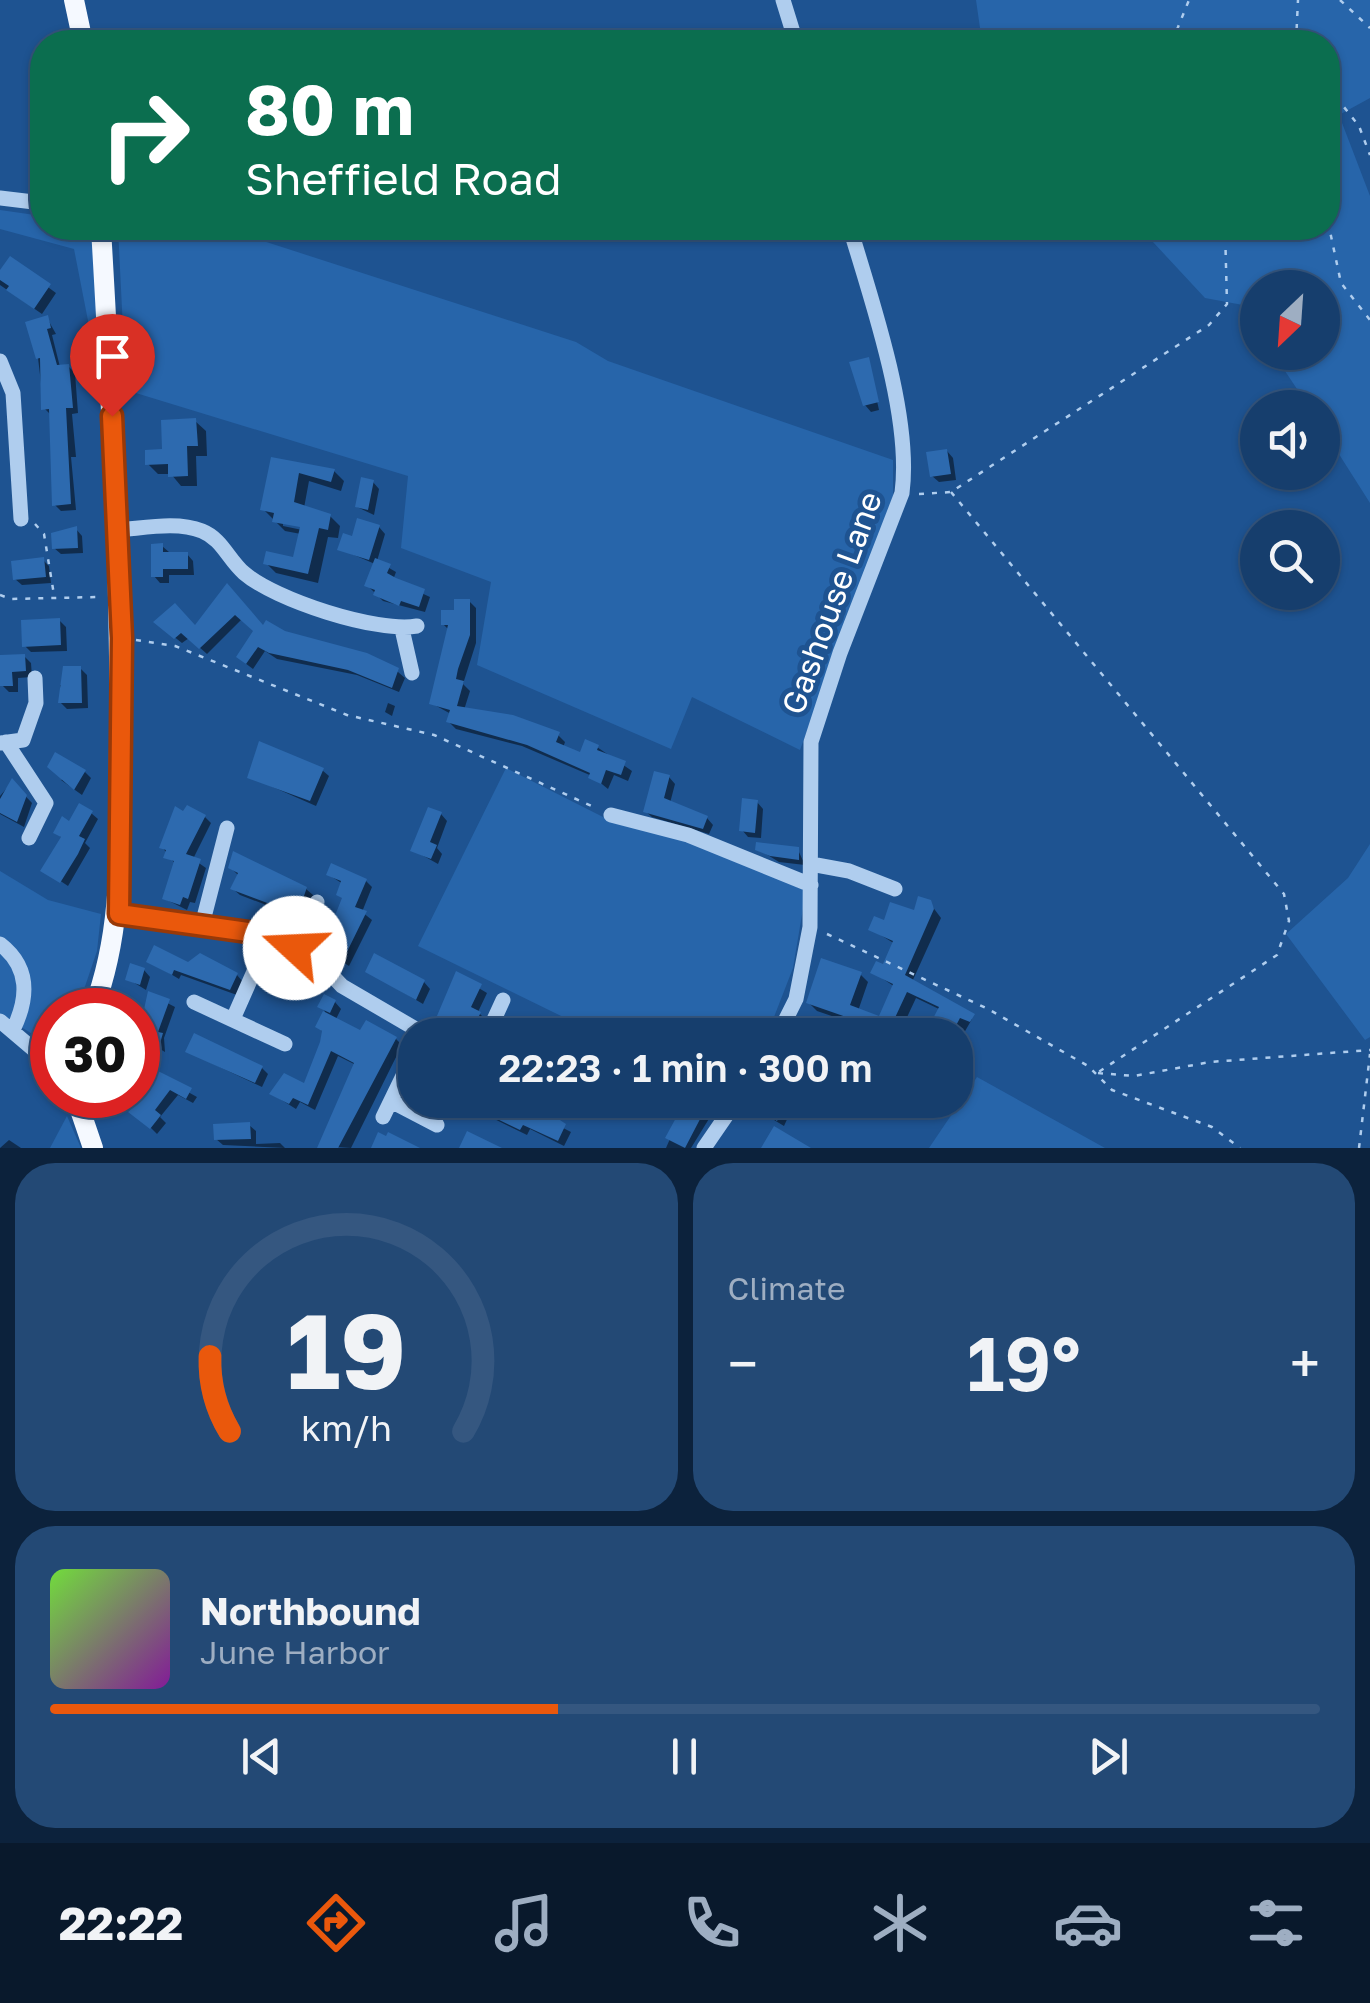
<!DOCTYPE html>
<html lang="en">
<head>
<meta charset="utf-8">
<style>
  :root { --surface:#163e6d; --page:#234975; --text:#f1f3f6; --muted:#9eaec2; --line:#355780; --accent:#ea580c }
  body { margin:0; font-family:"Golos Text",sans-serif; background:var(--page); color:var(--text); height:100vh; display:flex; flex-direction:column; font-size:38px; white-space:nowrap }
  * { box-sizing:border-box; margin:0 }
  p { font-size:32px; color:var(--muted) }
  .icon { flex:none; width:55px; height:55px; fill:none; stroke:currentColor; stroke-width:2; stroke-linecap:round; stroke-linejoin:round }
  .map { position:relative; height:1148px; overflow:hidden }
  .panel { display:flex; flex-direction:column; gap:15px; padding:15px; background:#0c223c; flex:1 }
  .panel>* { flex:none }
  .top-card { position:absolute; left:30px; top:30px; width:1310px; height:210px; border-radius:40px; box-shadow:0 2px 8px #0004,0 0 0 2px var(--line); background:#0b6e4f; color:#fff; overflow:hidden }
  .needle { width:65px; rotate:205deg }
  .tools { position:absolute; left:1240px; top:270px; display:grid; gap:20px }
  .tools a { display:grid; place-items:center; width:100px; height:100px; border-radius:50%; background:var(--surface); box-shadow:0 2px 8px #0004,0 0 0 2px var(--line); font-size:50px }
  .speed { position:absolute; left:30px; top:988px; display:flex; gap:20px; font-size:50px; font-weight:700; text-align:center }
  .speed>* { display:grid; place-content:center; width:130px; height:130px; border-radius:50%; background:var(--surface); box-shadow:0 2px 8px #0004,0 0 0 2px var(--line); line-height:1 }
  .speed .limit { border:15px solid #d22; background:#fff; color:#111 }
  .pin { position:absolute; display:grid; place-items:center; width:85px; height:85px; color:#fff; margin:-102px -42px; border-radius:50% 50% 50% 0; rotate:-45deg; box-shadow:0 0 10px #0007 }
  .pin .icon { rotate:45deg }
  .me { position:absolute; width:110px; margin:-55px; rotate:290deg; stroke-linejoin:round; filter:drop-shadow(0 0 8px #0008) }
  .turn { display:flex; align-items:center; gap:35px; height:210px; padding:0 50px; font-size:45px }
  .turn .icon { width:130px; height:130px; stroke-width:2.5 }
  .turn b { display:block; font-size:70px; line-height:85px }
  .big { font-size:75px; font-weight:600; line-height:1.1 }
  .panel .tile { flex:1; display:flex; flex-direction:column; justify-content:center; gap:15px; min-width:0; padding:0 35px; border-radius:40px; background:var(--page) }
  .panel .dial { align-items:center; gap:0 }
  .dial svg { height:260px; overflow:visible; fill:none; stroke:var(--line); stroke-width:7; stroke-linecap:round; text-anchor:middle }
  .dial text { fill:var(--text); stroke:none }
  .song { display:flex; align-items:center; gap:30px }
  .cover { width:120px; height:120px; border-radius:15px; background:linear-gradient(135deg,hsl(100 70% 55%),hsl(290 70% 35%)) }
  .played { height:10px; border-radius:5px; background:linear-gradient(90deg,var(--accent) 40%,var(--line) 40%) }
  .keys { display:flex; justify-content:space-around; direction:ltr }
  .heat { display:flex; justify-content:space-between; align-items:center; font-size:55px; direction:ltr }
  .panel .tiles { flex:1; display:grid; gap:15px; grid-template-columns:1fr 1fr }
  .tile:last-child { grid-column:span 2 }
  .trip { position:absolute; left:398px; top:1018px; width:575px; height:100px; border-radius:40px; background:var(--surface); box-shadow:0 2px 8px #0004,0 0 0 2px var(--line); font-weight:600; line-height:100px; text-align:center }
  .tabs { display:flex; height:160px; justify-content:space-around; align-items:center; background:#09192c; color:var(--muted) }
  .tabs .icon { width:70px; height:70px }
  .tabs .selected { color:var(--accent) }
  .tabs b { font-size:45px; color:var(--text) }
  .map>svg:first-child { display:block }
</style>
</head>
<body>
<div class="map">
<svg width="1370" height="1148" viewBox="0 0 1370 1148">
  <rect width="100%" height="100%" fill="#1e5391"/>
  <path fill="#2765aa" d="M976,0h394v98l-31,17 31,81v307l-47,-74 -1,-21 -13,-1 -36,-54 49,-1v-64h-64l-1,40 -14,-23 -38,-7 -65,-70h188v-186h-346z
    M0,210l42,6v12h43l7,7 8,147 -26,-133 -74,-20z
    M118,228h105l353,114 32,19 285,99v36l-93,254 -108,-53 -21,52 -194,-84 14,-83 -90,-34 7,-72 -282,-86z
    M506,768l101,51 88,24 111,48 -13,77 -26,67h-167l-182,-89z
    M1370,844v193l-5,3 -79,-106 62,-56z
    M0,871l48,29 53,14 -4,37 -20,59h-25v36l-52,-32z
    M977,1077l128,71h-176z
    M67,1116l14,32h-31z"/>
  <path fill="#0007" fill-rule="evenodd" d="M11,260l45,33 -14,21 -42,-29v-10z
    M47,318l9,16 -4,1 8,32 8,-1 7,7 3,40 -6,1 4,43h-5l5,53 -15,1 -7,-7 -2,-88 -8,-8 -6,-50z
    M868,360l11,50 -8,2 -6,-7z
    M195,421l11,10 1,25h-11l1,30h-16l-10,-12h-13l-10,-10z
    M947,451l6,7 3,22 -17,2 -7,-6z
    M273,460l61,11 10,10 -3,10 -32,-10 -5,27 26,8 10,10 -2,12 -10,-1 -10,46 -42,-10 -10,-10 29,-3 6,-26 -16,-3 -22,-22zM283,521l30,6 -1,5 -29,-6z
    M373,482l6,7 -5,26 -17,-8z
    M379,527l6,7 -8,27 19,11 -3,8 37,17 -5,15 -42,-11 -16,-16 8,-21 -35,-15z
    M76,529l6,7 1,17 -22,1 -7,-6z
    M162,546l7,6 18,2 6,7 1,14h-25v8h-9l-6,-7z
    M43,560l6,6 2,17 -29,2 -7,-6z
    M227,587l37,42 102,27 32,16 7,6 -6,14 -42,-17 -80,-16 -12,-8 -12,18 -8,-6 11,-32 -14,-12 -35,35 -18,-16 -7,5 -19,-15 33,1z
    M469,601l7,7v35l-13,41 7,7 -6,19 94,25 7,7 -2,6 18,7 16,-8 35,24 -4,10 -14,-6 -6,14 -16,-13 -70,-30 -66,-17 -7,-7 2,-8 -20,-11 18,-73 -6,-6z
    M59,620l7,7 1,24 -36,1 -6,-6z
    M24,656l7,7 1,14 -14,1v14h-9l-7,-7 -1,-27z
    M80,668l7,7 1,33 -21,1 -7,-7v-17h6z
    M388,703l7,3 -3,10 -7,-4z
    M322,770l7,6 -13,30 -66,-29z
    M85,772l6,6 -9,17 -21,-15z
    M669,777l6,7 -5,19 37,15 6,7 -4,9 -57,-17 -7,-6z
    M12,782l20,21 -8,24 -24,-13v-18z
    M757,802l6,7 -2,29 -13,-1 -6,-7z
    M91,813l7,6 -13,24 5,5 -22,38 -21,-14 16,-33 -7,-7z
    M441,814l6,7 -10,27 5,6 -4,10 -25,-14z
    M205,817l6,6 -18,36 13,9 -11,35 -5,-1 -3,8 -22,-11 11,-34 -14,-18z
    M758,849l40,1 7,15 -26,-3z
    M231,868l75,21 7,6 -11,30 -15,-12 -47,-18 -7,-6 6,-13z
    M329,875l37,6 6,6 -10,25 10,8 -23,46 -19,-12 5,-11 -14,-10 2,-11 10,4 11,-26 -1,-16z
    M929,902l12,16 -29,64 60,37 -16,28 -1,-12h-19l-6,-6 11,-19 -25,-12 -14,30 4,7h-35l2,-5 -56,-19 -8,-8 51,-29 8,8 -10,29 22,8 15,-32 -22,-15 11,-4 11,-24 -24,-15 44,-16z
    M149,961l88,14 6,7 -6,13 -56,-20 -2,4z
    M144,970l6,7 -4,13 -18,-11z
    M368,972l56,10 6,7 -7,15z
    M457,975l30,18 -9,19 8,8 -6,12 -16,-7 -8,10 -20,-13z
    M303,977l6,6 -9,17 -19,-12z
    M150,994l25,13 -11,31 1,14 -27,-16z
    M335,1002l6,7 -6,12 26,13 35,5 6,6 -51,103 -30,-2 35,-81 -18,-9 -23,54 -15,-8 -4,7 -24,-15 33,-7 19,-54 -6,-6 7,-16 -5,-5z
    M188,1052l74,16 6,6 -6,13z
    M138,1064l59,33 -4,6 -15,-8 -18,22 6,6 -9,11 -24,-24 -37,-15h42z
    M424,1100h84l63,32 -7,14 -34,-17 -3,6 -67,-33 -9,18 -22,-11z
    M675,1100h34l6,9 -24,39h-25l13,-30z
    M752,1100h30l-4,6 11,9 -5,11 -28,-17z
    M851,1100h21l4,6 -4,8z
    M249,1125l7,6v13l24,-1 5,5 -62,-3 -7,-6z
    M9,1140l12,8h-21z"/>
  <path fill="#2d6aaf" d="M10,256l41,28 -17,25 -28,-19 3,-4 -9,-6v-10z
    M48,315l3,13 -4,1 10,36 12,-1 4,44h-7l5,96 -19,2 -3,-97 -8,1 -1,-52 -4,1 -11,-37z
    M869,357l10,45 -16,4 -14,-44z
    M196,418l2,28h-11l1,30 -20,1v-13l-23,1v-15l17,-1 -1,-29z
    M947,449l4,25 -21,3 -4,-25z
    M271,457l64,12 -4,13 -32,-9 -5,29 37,12 -3,16 -9,-2 -11,46 -45,-10 3,-13 27,6 7,-30 -28,-5 2,-9 -14,-3z
    M361,477l13,3 -6,30 -13,-3z
    M357,518l23,7 -11,35 -32,-10 6,-17 9,3z
    M77,526l1,22 -26,1 -1,-16z
    M163,543v9h25v17h-25v8h-12v-33z
    M44,557l2,20 -33,3 -2,-19z
    M375,558l16,6 -4,9 9,5 29,11 -6,18 -18,-6 -2,5 -26,-11 2,-5 -11,-4z
    M227,583l36,42 3,-5 19,11 82,22 32,15 -7,20 -44,-18 -79,-17 -11,-6 -12,17 -10,-7 17,-26 -18,-16 -36,34 -18,-16 -7,6 -21,-17 22,-19 20,22z
    M454,599h16v36l-12,34 -2,10 8,2 -7,25 56,9 47,17 -4,10 24,10 5,-13 14,6 -2,5 29,11 -5,14 -15,-5 -5,14 -13,-6 2,-5 -63,-28 -81,-23 4,-12 -21,-6 19,-79h-7v-15h13z
    M60,618l1,27 -39,2 -1,-27z
    M25,654l1,17 -14,1 1,14h-13v-31z
    M63,666h18l1,37h-24z
    M259,741l65,27 -14,33 -63,-23z
    M55,752l31,18 -12,20 -27,-23z
    M654,771l16,4 -6,23 44,18 -5,13 -60,-17z
    M12,778l15,17 -10,27 -17,-9v-14z
    M742,798l16,2 -3,33 -16,-2z
    M79,803l14,8 -14,25 6,3 -7,15 -18,29 -20,-12 21,-34 -8,-4 9,-17 7,5z
    M187,805l19,10 -20,39 15,5 -13,40 -5,-2 -3,8 -18,-6 12,-38 -11,-3 3,-8 -7,-2 16,-42 8,5z
    M428,807l14,5 -12,30 7,3 -6,14 -21,-8z
    M756,842l43,5v13l-29,-4 -15,-6z
    M233,851l74,36 -11,33 -13,-5 3,-5 -56,-21 8,-16 -10,-5z
    M331,863l36,16 -12,28 12,4 -25,51 -15,-7 6,-15 -16,-11 5,-11 10,5 10,-25 -6,-3 5,-14 -15,-6z
    M918,896l13,4 3,9 -29,66 70,39 -5,8 -10,-4 -9,17h-15l-9,-5 12,-23 -32,-15 -14,30 32,13h-58l5,-9 -66,-23 15,-45 41,14 -12,33 29,11 14,-32 -23,-11 6,-12 7,3 10,-23 -25,-11 6,-14 10,4 6,-18 24,8z
    M154,945l34,17 12,-9 38,20 -8,17 -56,-20 -2,5 -26,-13z
    M374,953l51,27 -9,20 -51,-28z
    M130,963l15,5 -5,17 -15,-5z
    M289,967l15,8 -11,21 -15,-8z
    M456,971l26,13 -11,23 10,5 -8,16 -16,-8 -6,11 -17,-8z
    M148,991l22,8 -12,33 5,1 -4,14 -21,-10z
    M324,994l12,6 -6,13 -13,-6z
    M323,1011l37,19 6,-10 31,17 -59,111h-21l37,-85 -23,-12 -23,54 -15,-7 -4,6 -20,-10 15,-21 20,10 16,-41 2,-11 -7,-4z
    M507,1021l28,14h-35z
    M194,1033l69,33 -8,17 -70,-31z
    M138,1061l54,27 -6,11 -16,-9 -15,20 6,5 -11,14 -22,-17 5,-5 -30,-10 35,-2z
    M414,1100h38l-8,15z
    M458,1100h56l20,10 3,-5 29,19 -8,17 -35,-16 -3,5z
    M675,1100h35l-25,48 -20,-10 12,-22 -7,-4z
    M748,1100h25l12,7 -8,14z
    M250,1122l1,17 -37,1 -1,-16z
    M774,1126l37,22h-50z
    M467,1131l35,17h-43z
    M378,1132l8,4 2,-4 32,16h-49z"/>
  <g fill="none" stroke-linecap="round" stroke-linejoin="round">
    <path stroke="#afcdee" stroke-width="2.5" stroke-dasharray="5 8" stroke-linecap="butt" d="M1340,0l30,28
      M1172,42l17,-42
      M1296,42l2,-42
      M1328,87l31,39 11,29
      M1328,222l13,61 29,37
      M951,492l333,402 5,27 -12,34 -180,118
      M919,494l32,-2 258,-167 18,-21 -2,-76
      M35,524l9,10 10,61
      M0,595l11,4 87,-2
      M136,640l39,6 172,69 87,20 162,73
      M827,934l161,75 100,57 24,24 100,37 28,21
      M1098,1073l36,3 76,-14 160,-12
      M1359,1148l11,-94"/>
    <path stroke="#afcdee" stroke-width="15" d="M783,0l13,42
      M0,198l42,5
      M0,361l13,32 8,126
      M118,530c27,-2 59,-9 84,1 20,8 26,28 42,42 31,27 133,60 173,53
      M402,629l10,44
      M6,742l40,61 -17,35
      M0,743l23,-3 13,-37 -1,-25
      M611,815l77,20 123,50
      M811,864l38,7 46,18
      M119,914l151,21 54,32 18,19 84,49
      M202,925l25,-97
      M0,944c31,24 28,55 13,86
      M295,948l22,-46
      M194,1002l91,42
      M233,1019l37,-84
      M0,1021l52,44
      M487,1035l16,-35
      M778,1035l18,-36 14,-72 1,-185 29,-89 62,-160c10,-76 -30,-191 -52,-265
      M391,1101l46,24
      M383,1117l32,-66
      M704,1148l33,-48"/>
    <path stroke="#f5f9ff" stroke-width="20" d="M74,0l9,42
      M93,1010c33,-87 25,-172 26,-263 2,-174 -8,-346 -18,-519
      M75,1095l18,53"/>
  </g>
  <g fill="none" stroke-linecap="round" stroke-linejoin="round">
    <defs>
      <path id="route" d="M112,416l10,222 -3,276 151,21 25,13"/>
    </defs>
    <use href="#route" stroke="#983908" stroke-width="25"/>
    <use href="#route" stroke="#ea580c" stroke-width="18"/>
  </g>
  <g text-anchor="middle" stroke-width="10" stroke-linejoin="round" paint-order="stroke">
    <g font-size="32" fill="#fff" stroke="#1e5391">
      <text transform="translate(832 603) rotate(-70)" y="11">Gashouse Lane</text>
    </g>
  </g>
</svg>
<div class="tools">
<a><svg class="needle" viewBox="-14 -14 28 28"><path d="M0-13l5 13h-10z" fill="#e53935"/><path d="M0 13l5-13h-10z" fill="#9eaec2"/></svg></a>
<a><svg class="icon" aria-label="sound" viewBox="0 0 24 24"><path d="M4 9h4l5-4v14l-5-4H4zM17 9q2 3 0 6"/></svg></a>
<a><svg class="icon" aria-label="search" viewBox="0 0 24 24"><circle cx="10" cy="10" r="6"/><path d="M15 15l6 6"/></svg></a>
</div>
<div class="speed"><div class="limit">30</div></div>
<div class="pin" style="left:112px;top:416px;background:#d93025"><svg class="icon" aria-label="arrive" viewBox="0 0 24 24"><path d="M6 21V4h12l-3 4 3 4H6"/></svg></div>
<svg class="me" style="left:295px;top:948px" viewBox="-20 -20 40 40"><circle r="19" fill="#fff"/><path d="M0-13L10 11 0 6-10 11z" fill="#ea580c"/></svg>
<div class="trip">22:23 · 1 min · 300 m</div>
<div class="top-card">
<div class="turn"><svg class="icon" aria-label="right" viewBox="0 0 24 24"><path d="M7 20v-9h11M14 6l5 5-5 5"/></svg><div><b>80 m</b>Sheffield Road</div></div>
</div>
</div>
<section class="panel">
<div class="tiles">
<div class="tile dial"><svg viewBox="0 0 100 80">
<path d="M14 69A42 42 0 1 1 86 69"/>
<path d="M14 69A42 42 0 0 1 8 46" stroke="#ea580c"/>
<text x="50" y="56" font-size="32" font-weight="700">19</text>
<text x="50" y="72" font-size="11">km/h</text>
</svg></div>
<div class="tile"><p>Climate</p>
<div class="heat"><a>−</a><b class="big">19°</b><a>+</a></div>
</div>
<div class="tile">
<div class="song"><i class="cover"></i><div><b>Northbound</b><p>June Harbor</p></div></div>
<div class="played"></div>
<div class="keys"><svg class="icon" aria-label="previous" viewBox="0 0 24 24"><path d="M18 5L8 12l10 7zM5 5v14"/></svg><svg class="icon" aria-label="pause" viewBox="0 0 24 24"><path d="M8 5v14M16 5v14"/></svg><svg class="icon" aria-label="next" viewBox="0 0 24 24"><path d="M6 5l10 7-10 7zM19 5v14"/></svg></div>
</div>
</div>
</section>
<nav class="tabs">
<b>22:22</b>
<svg class="icon selected" aria-label="directions" viewBox="0 0 24 24"><path d="M12 3l9 9-9 9-9-9zM9 14v-3h6M13 9l2 2-2 2"/></svg>
<svg class="icon" aria-label="music" viewBox="0 0 24 24"><path d="M9 18V5l10-2v13"/><circle cx="6" cy="18" r="3"/><circle cx="16" cy="16" r="3"/></svg>
<svg class="icon" aria-label="phone" viewBox="0 0 24 24"><path d="M5 4h4l2 5-3 2q2 4 5 5l2-3 5 2v4C11 20 4 13 5 4z"/></svg>
<svg class="icon" aria-label="climate" viewBox="0 0 24 24"><path d="M12 3v18M4 7l16 10M4 17L20 7"/></svg>
<svg class="icon" aria-label="car" viewBox="0 0 24 24"><path d="M5 17H2v-5l4-1 3-4h7l3 4 3 1v5h-3M9 17h6M6 11h13"/><circle cx="7" cy="17" r="2"/><circle cx="17" cy="17" r="2"/></svg>
<svg class="icon" aria-label="filters" viewBox="0 0 24 24"><path d="M4 7h16M4 17h16"/><circle cx="9" cy="7" r="2"/><circle cx="15" cy="17" r="2"/></svg>
</nav>
</body>
</html>
